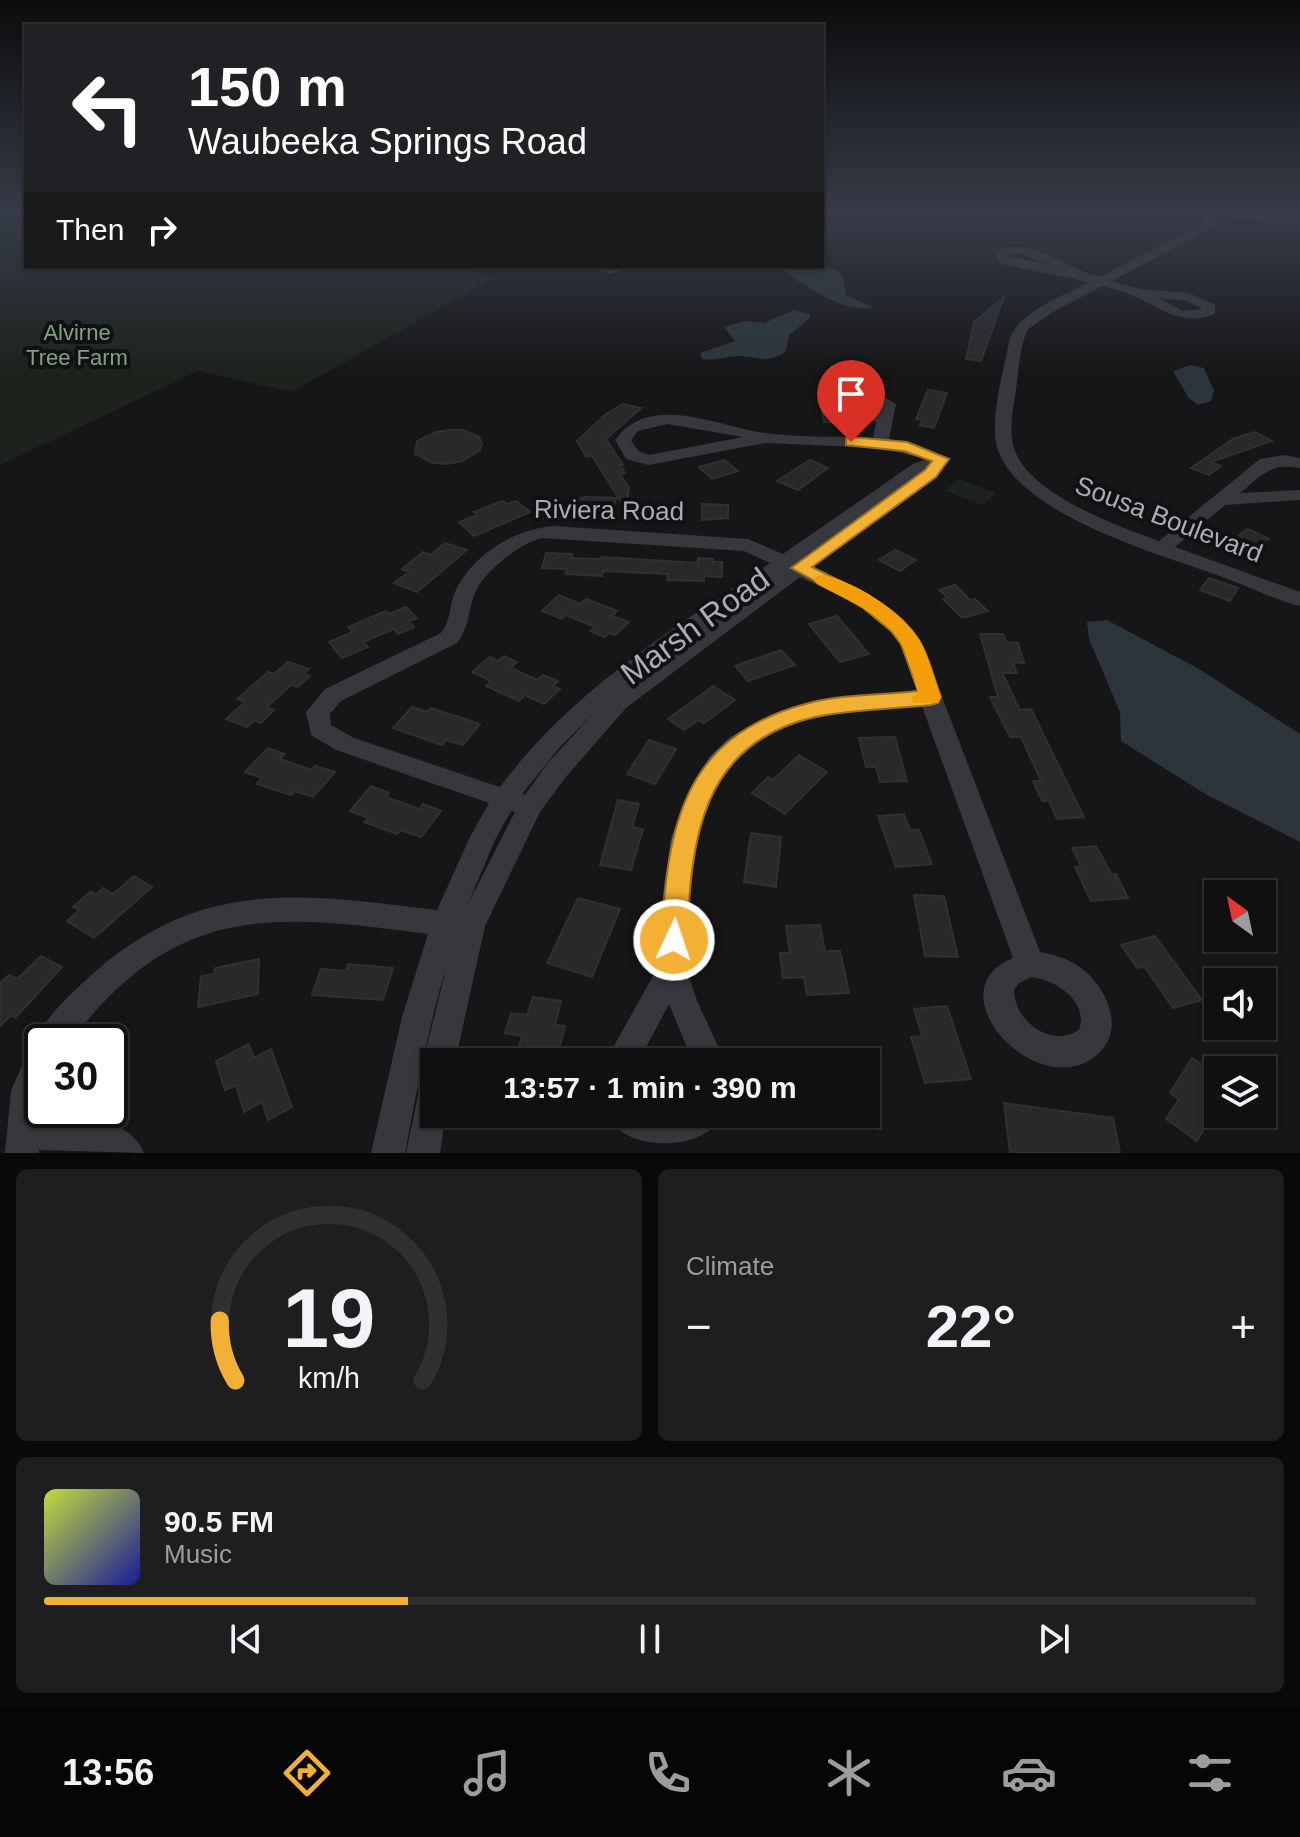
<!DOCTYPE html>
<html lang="en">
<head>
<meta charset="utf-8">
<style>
  :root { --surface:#101012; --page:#1e1e20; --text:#f1f3f6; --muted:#9c9d9f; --line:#303032; --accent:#f2b134 }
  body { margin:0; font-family:Helvetica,sans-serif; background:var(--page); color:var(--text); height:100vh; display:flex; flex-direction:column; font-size:30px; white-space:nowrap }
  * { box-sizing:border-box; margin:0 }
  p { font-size:26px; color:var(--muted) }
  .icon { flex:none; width:44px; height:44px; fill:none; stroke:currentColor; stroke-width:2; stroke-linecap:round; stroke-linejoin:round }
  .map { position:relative; height:1153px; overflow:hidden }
  .details { display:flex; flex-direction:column; gap:16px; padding:16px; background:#09090a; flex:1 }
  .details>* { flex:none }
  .top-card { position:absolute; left:24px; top:24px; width:800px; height:244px; border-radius:0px; box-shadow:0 2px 6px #0004,0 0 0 2px var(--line); background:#202124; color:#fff; overflow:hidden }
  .needle { width:52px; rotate:327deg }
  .fabs { position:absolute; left:1204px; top:880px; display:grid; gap:16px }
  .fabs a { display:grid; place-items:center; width:72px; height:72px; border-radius:0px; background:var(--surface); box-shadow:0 2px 6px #0004,0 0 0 2px var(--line); font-size:40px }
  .speed { position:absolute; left:24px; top:1024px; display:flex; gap:16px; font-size:40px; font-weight:700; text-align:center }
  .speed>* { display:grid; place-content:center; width:104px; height:104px; border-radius:50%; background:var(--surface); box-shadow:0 2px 6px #0004,0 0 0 2px var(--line); line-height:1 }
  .speed .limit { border:4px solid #111; border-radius:12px; background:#fff; color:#111 }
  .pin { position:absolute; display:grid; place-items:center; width:68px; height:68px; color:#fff; margin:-82px -34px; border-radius:50% 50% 50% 0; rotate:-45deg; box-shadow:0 0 8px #0007 }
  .pin .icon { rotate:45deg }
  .me { position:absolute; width:88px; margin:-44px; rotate:3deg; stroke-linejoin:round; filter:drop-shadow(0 0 6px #0008) }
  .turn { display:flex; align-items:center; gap:28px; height:168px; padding:0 32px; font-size:36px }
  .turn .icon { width:104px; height:104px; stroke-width:2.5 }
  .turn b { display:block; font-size:56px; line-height:68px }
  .then { display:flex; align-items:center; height:76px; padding:0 32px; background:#0003; gap:16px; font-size:30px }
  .big { font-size:60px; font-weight:700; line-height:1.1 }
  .details .card { flex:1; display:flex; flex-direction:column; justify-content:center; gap:12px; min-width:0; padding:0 28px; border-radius:12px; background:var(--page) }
  .details .dial { align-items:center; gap:0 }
  .dial svg { height:208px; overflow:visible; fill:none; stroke:var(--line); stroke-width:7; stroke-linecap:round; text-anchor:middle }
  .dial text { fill:var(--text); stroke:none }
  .song { display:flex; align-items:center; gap:24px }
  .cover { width:96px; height:96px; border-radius:12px; background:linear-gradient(135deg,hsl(70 70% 55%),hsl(240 70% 35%)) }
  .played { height:8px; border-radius:4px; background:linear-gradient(90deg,var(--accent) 30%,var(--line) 30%) }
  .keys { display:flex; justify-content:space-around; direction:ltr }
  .heat { display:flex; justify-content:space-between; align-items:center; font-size:44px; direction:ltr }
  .details .tiles { flex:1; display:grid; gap:16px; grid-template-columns:1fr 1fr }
  .card:last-child { grid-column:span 2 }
  .trip { position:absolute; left:420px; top:1048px; width:460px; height:80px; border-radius:0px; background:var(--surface); box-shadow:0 2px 6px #0004,0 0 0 2px var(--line); font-weight:700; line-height:80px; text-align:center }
  .menu { display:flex; height:128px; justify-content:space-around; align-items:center; background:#060607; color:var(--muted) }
  .menu .icon { width:56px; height:56px }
  .menu .active { color:var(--accent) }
  .menu b { font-size:36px; color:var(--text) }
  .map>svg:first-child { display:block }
</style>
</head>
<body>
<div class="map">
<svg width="1300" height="1153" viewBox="0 0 1300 1153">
  <rect width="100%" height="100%" fill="#161618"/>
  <path fill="#1c231d" d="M0,213h26v53h422l49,10 -205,116 -94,-21 -198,94z
    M958,479l38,14 -13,12 -38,-14z"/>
  <path fill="#2c353c" d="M822,262l21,13 3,20 27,12c-26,9 -75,-25 -95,-41h44z
    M794,310l16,4v4l-21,17 -3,16c-19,15 -30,4 -51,5 -12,1 -20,5 -33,3l-2,-6 35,-12 -11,-14 21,-6 19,2z
    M1190,365l14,3 10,23 -3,10 -13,4 -10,-8 -15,-26z
    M1107,620l92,49 101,65v108l-93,-47 -86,-54 -1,-29 -31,-73 -2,-17z"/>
  <path fill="#29292c" stroke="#303034" stroke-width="2" d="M1004,297l-23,64 -15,-2 8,-37z
    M819,387l22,1 4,24h-3l1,7h-5l1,4 -15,-1z
    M928,390l19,3 -13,35 -14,-3 2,-5 -6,-1z
    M623,404l18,4 -35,31 17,26h-3l5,8 -5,1 9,14 -3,22 -34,-54 -6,1 -9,-16 29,-27z
    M449,430h14l16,7 3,7 -2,6 -18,11 -15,3 -14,-1 -18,-9 2,-13 19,-9z
    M1255,432l17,9 -61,21 10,4 -12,9 -18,-7 42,-29z
    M724,460l14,11 -26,8 -13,-12z
    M810,460l18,8 -30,22 -21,-9z
    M585,497l31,1 -3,17 -37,-1 3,-15z
    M503,501l4,3 9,-3 14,11 -56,24 -15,-14 18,-7 -3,-3z
    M702,504l26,1v13l-26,2z
    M1248,529l21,10 -27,15 -18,-8z
    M445,543l22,7 -50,42 -23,-9 15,-11 -7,-3 21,-17 7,3z
    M895,550l21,10 -16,11 -21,-11z
    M546,553l26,1 -1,4 30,1 1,-2 96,6v-5l15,1v3h9v15l-18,-1v5l-37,-1 1,-6 -65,-3 -1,5 -37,-2 2,-5 -25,-1z
    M1209,578l29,10 -8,13 -30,-11z
    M955,585l15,15 5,-1 13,12 -26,7 -19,-19 5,-1 -9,-8z
    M559,595l21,9 6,-5 31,12 -5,5 17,6 -14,13 -6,-2 -5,4 -14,-6 5,-4 -29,-12 -4,4 -20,-8z
    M406,607l11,11 -8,3 5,6 -16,7 -4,-5 -31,13 5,5 -26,11 -13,-16 24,-10 -5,-5 38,-16 3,3z
    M837,616l32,38 -29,8 -31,-38z
    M980,634h23l3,8 12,1 6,20 -11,-1 4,11h-15l18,37 11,-1 53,108 -27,2 -8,-18h-7l-9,-20h8l-20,-44h-11l-20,-40h8z
    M781,650l14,15 -47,16 -13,-15z
    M504,656l13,6 -6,6 26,12 6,-5 15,6 -5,5 7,3 -16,15 -19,-9 -6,6 -33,-15 5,-5 -19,-9 18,-15 8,4z
    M288,662l21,7 -5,5 6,2 -12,11 -7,-2 -24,22 7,3 -13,13 -6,-3 -8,7 -21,-8 19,-17 -8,-3 31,-27 6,2z
    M713,686l22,14 -31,23 -6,-3 -14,10 -16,-11z
    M412,707l15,5 4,-4 49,16 -17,21 -17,-5 -4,5 -49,-17z
    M895,737l12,44 -27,1 -4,-15h-10l-7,-29z
    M649,740l27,9 -21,35 -28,-10z
    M268,748l17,6 -5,5 31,11 4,-4 20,6 -22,25 -18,-6 -4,4 -34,-11 5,-6 -17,-6z
    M799,755l28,17 -42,42 -33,-21 16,-16 5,3z
    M371,786l18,7 -3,4 33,12 4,-5 18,7 -20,26 -20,-7 -4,4 -33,-12 4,-4 -18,-7z
    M618,800l21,4 -7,23 11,2 -12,41 -31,-5z
    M904,814l6,16h9l13,34 -36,3 -18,-51z
    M751,833l30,4 -5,50 -32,-5z
    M1096,846l16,29 4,-1 12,24 -37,3 -16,-34 6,-1 -9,-18z
    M134,876l18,11 -58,51 -27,-17 12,-11 -6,-3 18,-16 5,4 7,-7 10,6z
    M914,895l30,1 14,61 -33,-1z
    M578,898l42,11 -28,68 -45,-14z
    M820,925l5,26h15l9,42 -42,2 -3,-18 -21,1 -3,-25h10l-4,-27z
    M1155,936l47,64 -29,8 -29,-42 -7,2 -16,-23z
    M41,956l21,11 -47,51 -4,-3 -11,11v-43l9,-8 8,4z
    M259,959l-1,35 -60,13 3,-31 13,-2 1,-6z
    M348,964l45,4 -10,32 -71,-5 9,-26 25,2z
    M533,997l28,4 -6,24 10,1 -9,36h-41l7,-26 -17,-3 6,-20 16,2z
    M947,1006l24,73 -46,4 -14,-46 11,-1 -8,-27z
    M249,1044l5,14 17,-9 21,58 -24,13 -6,-18 -18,10 -8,-27 -11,5 -9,-29z
    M1192,1058l26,17v39h18l-10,16 -16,-11 -13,22 -31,-22 13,-20 -9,-6z
    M1004,1103l109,15 7,35h-110z"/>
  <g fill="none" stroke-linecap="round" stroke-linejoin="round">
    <path fill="#37383d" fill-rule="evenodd" d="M1205,213l95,5v6l-83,-7 -6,11 -99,53 28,8 49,4 26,12v9c-31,12 -50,-3 -77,-16 -11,-6 -24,-9 -36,-12l-51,27 -23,16c-9,18 -9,41 -12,61 -3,18 -8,43 -1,61 17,44 102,75 144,90l101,-82 23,-4 17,3v10c-31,-5 -38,7 -60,25l60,-3v10l-75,5 -50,42 125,45v14c-25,-6 -50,-19 -75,-28 -62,-23 -199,-60 -226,-125 -12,-29 6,-86 11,-116 14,-28 52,-41 79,-54 -30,-10 -62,-11 -91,-21l-2,-11c38,-14 67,16 103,26l103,-53 5,-9zM1019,253l28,11 -40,-8zM1159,298l28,3 16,8 -20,2z
      M587,266h48l-25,8z
      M879,394l17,10 -7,35 24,4 38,16 -26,13 -120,84 11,1 3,4 -7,7c40,19 83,35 109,74l119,310c16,3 33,8 45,19 22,19 39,57 15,81 -58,57 -170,-60 -87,-94l-91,-252c-50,4 -103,4 -149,28 -70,36 -80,112 -84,183 0,18 -5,37 -1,55 7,31 25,60 37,90h-32l-24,-58 -31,58h-33l53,-95 5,-73 8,-56 20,-52 19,-30 20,-19 45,-23 50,-14 92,-10c-6,-15 -10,-34 -18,-47 -20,-34 -66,-49 -99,-66l-174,131 -61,70 -25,34 -55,114 -30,136h-21v52h12l-6,39h-34l16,-77 7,-3 -6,-11 24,-97c-19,61 -30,125 -42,188h-34l31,-136 26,-83c-157,-21 -253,-31 -358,108h-28l-2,75c35,0 89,-2 104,36l-105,-3v3h-34l6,-62 20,-46 5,-2c6,-24 34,-48 52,-65 111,-102 212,-84 349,-68l33,-73 19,-34 -153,-53 -25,-15 -5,-23 19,-23 116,-56c10,-12 8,-27 14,-41 17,-37 59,-63 99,-66l194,13 35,15 130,-90 13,-5 -46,-11 -114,-5 -118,22 -22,-6 -11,-19c35,-49 103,-13 151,-7 35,5 72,3 107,5l3,-16 -19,-6 -2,-3 3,-16zM872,404l8,2 -2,6 -7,-2zM667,424l76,13 -94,18 -11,-4 -7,-11 7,-9zM542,538l202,13 26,12c-97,66 -199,128 -270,224l-146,-49 -23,-13 -1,-11 11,-13 116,-58c12,-16 11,-30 17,-48 8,-22 46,-52 68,-57zM594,713l-47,51 -22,31 -3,-1 38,-47zM511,811l4,1 -48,94 28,-66zM1031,977c25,3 58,24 48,53 -29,19 -65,-10 -65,-40l5,-7z
      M604,1114h41l20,7 12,-1 9,-6h39c-22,39 -99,39 -121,0z"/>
  </g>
  <linearGradient id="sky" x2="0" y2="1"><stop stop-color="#0c0c0d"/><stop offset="0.57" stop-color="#363c48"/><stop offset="1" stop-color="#363c48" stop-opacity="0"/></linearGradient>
  <rect width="1300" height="375" fill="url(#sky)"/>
  <path fill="#f2b134" stroke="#9d7322" stroke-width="2" d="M851,437l56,5 42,17 -13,18 -124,90c37,19 84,36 107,73 10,16 15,39 22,57l-3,6 -7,2c-38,4 -79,4 -116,12 -115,26 -124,124 -128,223l-4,8 -9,3 -10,-3 -3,-8c7,-115 21,-204 148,-237 34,-9 74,-8 109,-12l-17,-47 -10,-13 -29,-24 -71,-39 134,-98 7,-9 -28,-10 -58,-6v-7z"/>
  <path fill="#f59e0b" d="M824,575c33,8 74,34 94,63 11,17 16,41 23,59l-3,6h-24l-3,-5 7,-6c-5,-16 -9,-35 -17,-49 -17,-29 -56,-44 -84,-59l-3,-4 3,-4z"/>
  <g text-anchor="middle" stroke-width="8" stroke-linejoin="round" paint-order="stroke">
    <g font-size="22" fill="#7fa381" stroke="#111113">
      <text x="77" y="340">Alvirne<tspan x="77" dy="25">Tree Farm</tspan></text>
    </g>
    <g font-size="26" fill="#a8adb8" stroke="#111113">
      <text transform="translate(609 510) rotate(1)" y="9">Riviera Road</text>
      <text transform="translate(1169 519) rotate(21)" y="9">Sousa Boulevard</text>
    </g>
    <g font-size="32" fill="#a8adb8" stroke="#111113">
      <text transform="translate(695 626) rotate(-36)" y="11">Marsh Road</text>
    </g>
  </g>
</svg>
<div class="fabs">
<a><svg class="needle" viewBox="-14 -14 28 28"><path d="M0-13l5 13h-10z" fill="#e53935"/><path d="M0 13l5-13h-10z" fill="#9c9d9f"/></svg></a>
<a><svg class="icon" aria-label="sound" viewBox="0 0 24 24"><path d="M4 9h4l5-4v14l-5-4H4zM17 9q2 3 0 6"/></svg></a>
<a><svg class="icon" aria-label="layers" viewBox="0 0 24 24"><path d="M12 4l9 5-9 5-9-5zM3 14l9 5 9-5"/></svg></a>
</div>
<div class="speed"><div class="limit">30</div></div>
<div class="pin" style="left:851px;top:442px;background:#d93025"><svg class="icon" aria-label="arrive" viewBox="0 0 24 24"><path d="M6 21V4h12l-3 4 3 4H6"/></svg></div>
<svg class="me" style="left:674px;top:940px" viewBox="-20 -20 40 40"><circle r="17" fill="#f2b134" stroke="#fff" stroke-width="3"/><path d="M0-11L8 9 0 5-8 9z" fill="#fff"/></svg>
<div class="trip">13:57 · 1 min · 390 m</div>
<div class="top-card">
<div class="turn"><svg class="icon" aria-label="left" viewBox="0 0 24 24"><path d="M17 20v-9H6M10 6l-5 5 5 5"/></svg><div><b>150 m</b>Waubeeka Springs Road</div></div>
<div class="then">Then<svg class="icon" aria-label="right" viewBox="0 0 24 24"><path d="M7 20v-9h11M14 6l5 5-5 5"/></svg></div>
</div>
</div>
<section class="details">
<div class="tiles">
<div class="card dial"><svg viewBox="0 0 100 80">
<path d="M14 69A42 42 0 1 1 86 69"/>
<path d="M14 69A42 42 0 0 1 8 46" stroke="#f2b134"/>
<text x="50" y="56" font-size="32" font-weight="700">19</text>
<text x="50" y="72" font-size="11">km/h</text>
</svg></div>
<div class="card"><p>Climate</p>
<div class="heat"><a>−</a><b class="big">22°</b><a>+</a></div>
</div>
<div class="card">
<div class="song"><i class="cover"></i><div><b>90.5 FM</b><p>Music</p></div></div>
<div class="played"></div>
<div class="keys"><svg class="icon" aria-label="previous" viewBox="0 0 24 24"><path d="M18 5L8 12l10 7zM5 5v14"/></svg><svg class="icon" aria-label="pause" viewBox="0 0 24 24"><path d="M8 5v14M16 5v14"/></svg><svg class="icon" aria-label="next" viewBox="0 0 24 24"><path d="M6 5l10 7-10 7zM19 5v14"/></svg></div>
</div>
</div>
</section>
<nav class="menu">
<b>13:56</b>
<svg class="icon active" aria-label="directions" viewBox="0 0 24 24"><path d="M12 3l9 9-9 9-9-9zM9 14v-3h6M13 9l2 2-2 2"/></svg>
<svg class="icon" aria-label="music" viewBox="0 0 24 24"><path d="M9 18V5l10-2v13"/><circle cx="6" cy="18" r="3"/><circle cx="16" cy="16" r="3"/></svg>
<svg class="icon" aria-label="phone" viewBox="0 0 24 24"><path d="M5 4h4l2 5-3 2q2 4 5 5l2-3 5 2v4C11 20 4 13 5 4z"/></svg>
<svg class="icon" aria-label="climate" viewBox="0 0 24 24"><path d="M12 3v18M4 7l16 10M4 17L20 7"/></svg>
<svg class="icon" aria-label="car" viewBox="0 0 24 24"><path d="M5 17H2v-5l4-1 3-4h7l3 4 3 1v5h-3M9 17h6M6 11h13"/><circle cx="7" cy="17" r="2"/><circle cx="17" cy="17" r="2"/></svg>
<svg class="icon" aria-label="filters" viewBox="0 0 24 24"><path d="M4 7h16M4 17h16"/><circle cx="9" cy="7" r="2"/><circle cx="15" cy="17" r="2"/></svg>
</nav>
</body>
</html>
